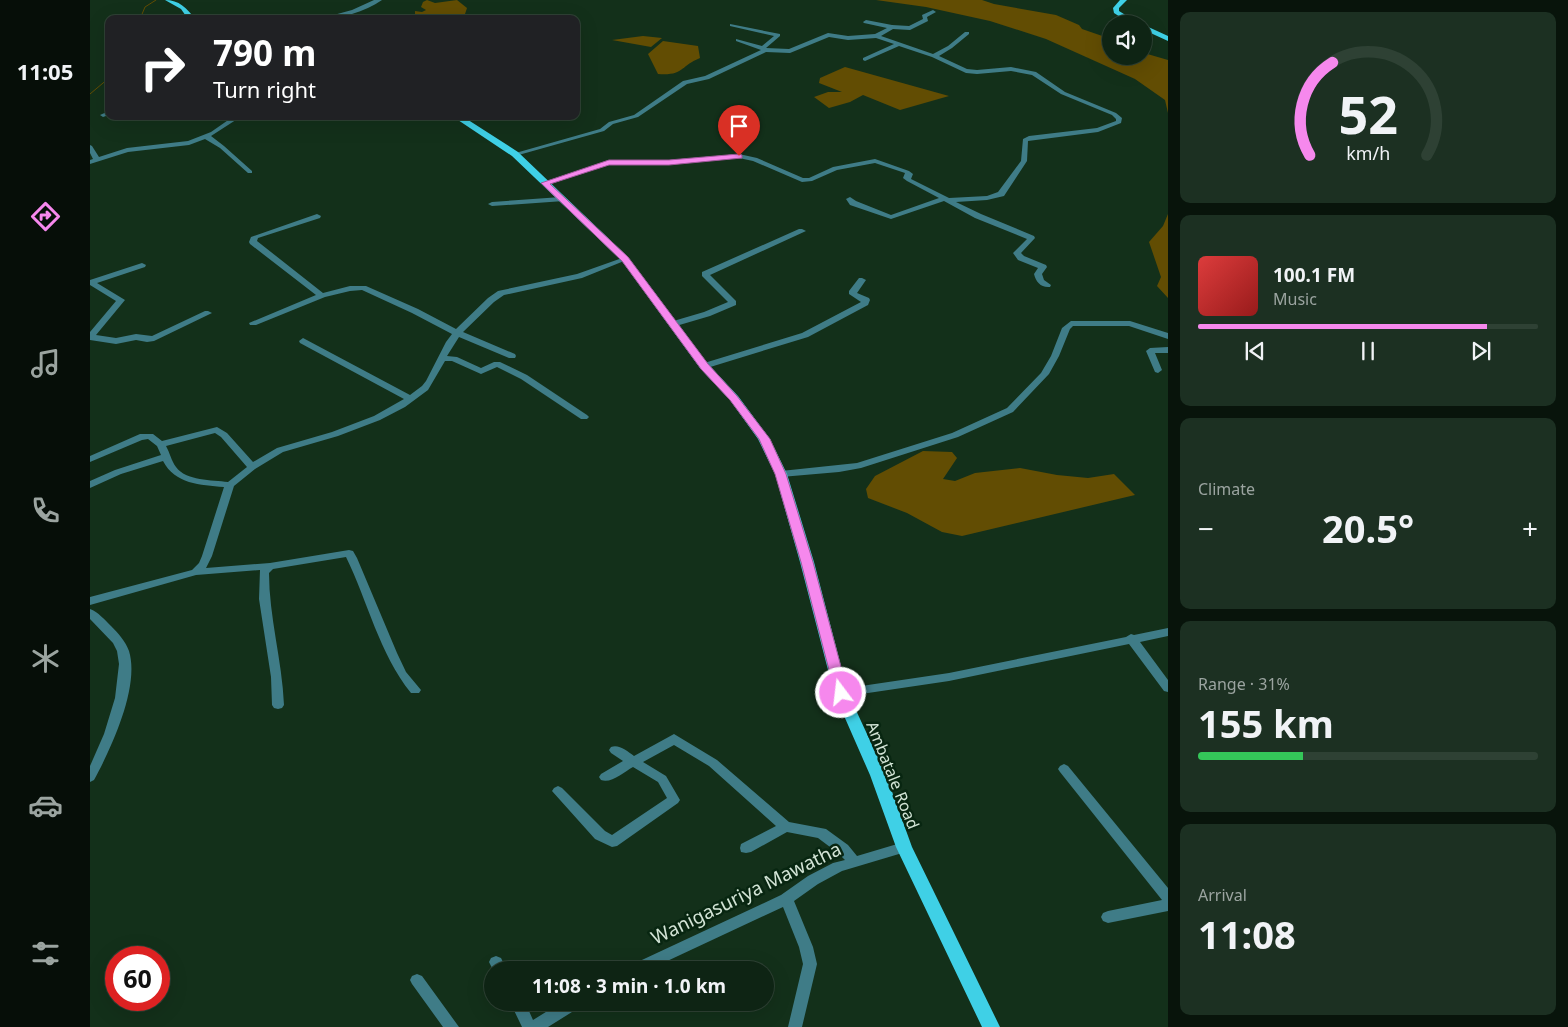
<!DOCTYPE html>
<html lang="en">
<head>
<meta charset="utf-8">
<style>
  :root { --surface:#0e2414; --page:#1c3022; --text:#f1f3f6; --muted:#9ba4a0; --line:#2e4134; --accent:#f688ed }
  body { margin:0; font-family:"Noto Sans",sans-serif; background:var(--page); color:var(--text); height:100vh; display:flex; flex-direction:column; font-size:19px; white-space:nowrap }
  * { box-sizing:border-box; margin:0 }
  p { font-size:16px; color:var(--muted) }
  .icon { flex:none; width:28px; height:28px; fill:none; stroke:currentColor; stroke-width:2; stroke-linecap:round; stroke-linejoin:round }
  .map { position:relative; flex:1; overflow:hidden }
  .side { display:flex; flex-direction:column; gap:12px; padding:12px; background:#08140b; width:400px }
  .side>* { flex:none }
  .guide { position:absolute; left:15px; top:15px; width:475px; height:105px; border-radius:10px; box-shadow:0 5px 20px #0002,0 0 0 1px var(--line); background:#202124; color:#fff; overflow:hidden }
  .tools { position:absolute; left:1012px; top:15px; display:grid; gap:10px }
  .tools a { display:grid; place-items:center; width:50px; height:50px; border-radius:50%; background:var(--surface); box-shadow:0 5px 20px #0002,0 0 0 1px var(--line); font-size:25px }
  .speed { position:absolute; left:15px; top:946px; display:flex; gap:10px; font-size:25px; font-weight:700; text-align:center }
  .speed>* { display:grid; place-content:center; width:65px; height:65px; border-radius:50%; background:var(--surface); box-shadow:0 5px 20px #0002,0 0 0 1px var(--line); line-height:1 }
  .speed .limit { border:8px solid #d22; background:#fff; color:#111 }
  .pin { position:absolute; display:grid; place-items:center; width:42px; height:42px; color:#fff; margin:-51px -21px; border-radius:50% 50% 50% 0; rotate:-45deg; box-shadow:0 0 5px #0007 }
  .pin .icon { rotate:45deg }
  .me { position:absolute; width:55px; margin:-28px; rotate:345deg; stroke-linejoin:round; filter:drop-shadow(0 0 4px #0008) }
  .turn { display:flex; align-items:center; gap:18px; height:105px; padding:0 25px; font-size:22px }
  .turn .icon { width:65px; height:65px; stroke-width:2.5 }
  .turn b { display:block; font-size:35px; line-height:42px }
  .big { font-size:38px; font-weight:700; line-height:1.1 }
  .side .card { flex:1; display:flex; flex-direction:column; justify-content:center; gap:8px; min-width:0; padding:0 18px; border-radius:10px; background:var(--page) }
  .side .dial { align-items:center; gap:0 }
  .dial svg { height:130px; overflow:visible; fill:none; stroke:var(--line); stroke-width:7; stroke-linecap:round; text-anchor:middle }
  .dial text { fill:var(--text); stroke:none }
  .song { display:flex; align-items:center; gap:15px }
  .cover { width:60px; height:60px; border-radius:8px; background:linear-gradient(135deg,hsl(0 70% 55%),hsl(0 70% 35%)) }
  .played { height:5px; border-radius:2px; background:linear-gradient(90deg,var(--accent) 85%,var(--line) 85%) }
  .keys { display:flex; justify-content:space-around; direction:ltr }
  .heat { display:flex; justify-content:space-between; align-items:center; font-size:28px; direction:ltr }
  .charge { height:8px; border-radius:4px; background:linear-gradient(90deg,#34c759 31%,var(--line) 0) }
  .trip { position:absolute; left:394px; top:961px; width:290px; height:50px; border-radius:25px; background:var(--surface); box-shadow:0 5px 20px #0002,0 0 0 1px var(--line); font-weight:700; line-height:50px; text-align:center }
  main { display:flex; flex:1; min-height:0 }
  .dock { display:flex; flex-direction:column; width:90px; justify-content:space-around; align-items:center; background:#060e08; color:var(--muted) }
  .dock .icon { width:35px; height:35px }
  .dock .active { color:var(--accent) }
  .dock b { font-size:22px; color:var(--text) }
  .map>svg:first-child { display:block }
</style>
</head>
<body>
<main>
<nav class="dock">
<b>11:05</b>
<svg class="icon active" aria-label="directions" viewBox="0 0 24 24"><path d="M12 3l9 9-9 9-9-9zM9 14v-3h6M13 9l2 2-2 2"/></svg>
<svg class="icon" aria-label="music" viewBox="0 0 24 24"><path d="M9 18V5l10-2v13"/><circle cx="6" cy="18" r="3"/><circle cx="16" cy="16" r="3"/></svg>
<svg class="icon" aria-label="phone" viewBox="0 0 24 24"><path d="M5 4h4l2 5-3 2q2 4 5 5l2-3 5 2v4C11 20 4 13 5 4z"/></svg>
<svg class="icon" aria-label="climate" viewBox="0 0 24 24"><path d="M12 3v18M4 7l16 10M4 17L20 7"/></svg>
<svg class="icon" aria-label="car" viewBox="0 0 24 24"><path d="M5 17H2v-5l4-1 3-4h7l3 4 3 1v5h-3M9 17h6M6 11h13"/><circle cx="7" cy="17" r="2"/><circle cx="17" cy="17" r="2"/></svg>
<svg class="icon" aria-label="filters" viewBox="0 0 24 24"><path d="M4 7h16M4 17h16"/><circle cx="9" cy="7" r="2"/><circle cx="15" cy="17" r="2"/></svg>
</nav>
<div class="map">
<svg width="1078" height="1027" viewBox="0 0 1078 1027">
  <rect width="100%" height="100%" fill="#13301a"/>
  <path fill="#624d03" d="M337,0l8,3 22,-3 10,8 -2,6 -16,3 -11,-3 -2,2 7,3 -36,-1v-1l8,-3v-3l7,1 4,-2 -5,-3 2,-5z
    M786,0h106l12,4 62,11 23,10 3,4 29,10v17h33v-3l24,7v53l-3,-13 -30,-21 -89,-40 -56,-18 -64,-14z
    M553,36l19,2 -11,9 -39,-7z
    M573,41l35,5 2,12c-20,8 -16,18 -42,16l-10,-20z
    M755,67l104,29 -49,14 -37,-15 -13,7 -21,6 -15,-11 14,-5h14l-23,-9 1,-5z
    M1078,214v84l-11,-12 4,-9 -12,-35 14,-16z
    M833,451l29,1 5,6 -14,21 12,2 20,-8 45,-5 37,7 31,3 26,-4 21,21 -173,41 -20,-4 -35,-19 -39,-15 -2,-9 9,-13z"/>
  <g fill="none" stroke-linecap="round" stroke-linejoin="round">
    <path stroke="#624d03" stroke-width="1" d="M50,19l5,-12 11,-7
      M0,94l19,-16"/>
    <path fill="#3f7c87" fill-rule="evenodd" d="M284,0h8c-17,12 -42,19 -63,19l33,-9z
      M843,10l3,2 -9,5 1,4 -18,9 -17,-1 -12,7 52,18 15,-8 17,-14h4v2l-17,14 -13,8 28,13 10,1 34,-3 25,5 29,20 51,21 6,5 -1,5 -23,9 -70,9 -1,20 -23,35 -17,4 -31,2 25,12 53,22 1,2 -14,15 3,3 22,9 1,2 -5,7 2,6 7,5 -1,2c-9,1 -14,-5 -16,-13l4,-6 -20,-8 -5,-7 14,-14 -52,-21 -31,-17 -53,18 -41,-14 -4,-6 4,-2 6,4 35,14 48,-17 -32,-17 -4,-3 2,-5 -30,-10 -38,7 -25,11 -10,1 -49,-21 -14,-3 -70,6h-59l-62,21 -7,-2 68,-23h60l70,-6 18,4 46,20h6l24,-11 42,-8 34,12 4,3 -2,5 38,19 38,-2 11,-4 23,-31 2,-22 6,-3 68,-8 19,-7v-2l-4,-4 -51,-21 -29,-19 -21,-4 -34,3 -11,-1 -34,-16 -33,-11 -34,15 -2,-1v-2l31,-14 -18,-6 -28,2 -19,-3 -39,16 -24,-1 -57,27 -22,5 -49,33 -25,7 -9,7 -89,25 -3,-2 88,-25 9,-7 25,-7 49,-34 22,-5 56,-26 -25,-9v-2l26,7 12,-10 -44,-10v-2l50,10v2l-14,12 23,1 39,-16 20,3 27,-2 12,-6 -23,-5 -1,-1 3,-2 26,5 17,1 14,-7 -1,-4z
      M19,111v4l-6,2 -3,-2z
      M144,116h8l-31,20 13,10 28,25v2h-4l-28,-25 -15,-9 -16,6 -61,7 -38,12v-4l3,-1 -3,-6v-8l2,1 7,11 28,-9 61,-7 23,-9z
      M471,197l4,2 -1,2 -72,5 -4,-2 4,-2z
      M227,214l4,2 -1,2 -62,20 -1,3 66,52 27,-7h16l52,23 38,20 32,-31 10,-7 79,-17 48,-17 4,2 -47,19 -78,17 -10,7 -31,30 52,22 1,2 -1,2h-6l-50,-21 -12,19 10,1 24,11 13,-6h6l27,13 60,40 2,2 -2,2h-6l-60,-40 -24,-12 -16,7 -29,-13h-7l-17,29 -23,17 -25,13 -42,16 -55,16 -28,17 -21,17 -22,70 -6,12 64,-5 79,-13 4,1 4,7 40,95 9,19 15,18 -2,3h-8c-32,-40 -43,-91 -65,-136l-73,12 -4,4c0,44 13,87 15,132l-2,3 -4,1 -4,-1 -2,-3 -1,-28 -12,-78 1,-29 -64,5 -106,30v-8l102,-27 7,-7 3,-7 22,-69c-24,-2 -49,-3 -61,-26l-42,13 -31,14v-7l25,-11 46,-15 -4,-9 -9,-7 -6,1 -52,22v-6l50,-22h13l9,7 55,-14 10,6 26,29 24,-14 55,-16 42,-16 30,-17 -104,-56 -1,-2 4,-3 107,57 12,-9 4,-5 20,-39 6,-8 -40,-21 -50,-23 -12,1 -25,6 -69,28h-6l-1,-2 67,-28 -66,-51 -1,-2 2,-5zM125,433l6,4 26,30 -19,15c-16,-2 -42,-1 -52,-15 -5,-7 -6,-14 -10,-21z
      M709,229h3l4,2 -96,44 26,26v4l-26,11 -34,10h-6v-4l34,-10 24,-10 -26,-26v-4z
      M52,263l4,2 -1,2 -48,16 28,17 -29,35 20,3 20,-4 16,2 53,-25h3l4,2 -58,28 -7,1 -11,-2 -20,4 -26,-4v-8l26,-31 -26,-16v-5z
      M769,278h3l4,2 -9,13 12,5 1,2 -2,5 -60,32 -101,31h-6l-1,-2 1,-2 101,-31 59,-31 -12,-8v-3z
      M981,321h59l38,12v6l-39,-13h-56l-3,3 -11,27 -10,18 -36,38 -55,25 -97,31 -22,4 -58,5 -5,-3 5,-3 76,-8 95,-30 55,-25 34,-35 10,-17 11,-28z
      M1078,347v6h-13l7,17 -4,3 -3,-1 -9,-21 4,-3z
      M0,609c8,3 15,11 21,17 7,7 15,16 18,25 11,36 -18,98 -35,129l-4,2v-16l14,-32 11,-36 4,-34 -2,-13 -4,-8 -23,-24z
      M1078,628v8l-28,6 28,38v12l-4,-1 -35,-47 -180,37 -108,16 -4,-1 -2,-3 2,-3 4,-1 108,-16 177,-36 5,-3 3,1z
      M584,734l43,26 72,62 37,7 22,16 9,11 47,-14 5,1 1,4 -1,4 -67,20 -24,13 -24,17 19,46 4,17 -15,63h-14l15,-63 -4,-17 -16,-40 -135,63h-21l2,-4 152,-71 27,-19 25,-13 12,-3 -7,-7 -20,-15 -31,-6 -36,20 -5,1 -5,-1 -1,-4 1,-4 35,-18 -67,-60 -35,-21 -31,17 23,14 14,24 -2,3 -61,43 -5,1 -17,-8 -43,-48 2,-3 4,-2 4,2 43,43 7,4 55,-37 -9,-16 -25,-15c-9,5 -22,17 -32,13l-2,-3 2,-3 22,-13 -12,-8 -2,-3 2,-3c8,-3 16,4 23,9z
      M974,764l4,2 100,122v23l-60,12 -5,-2 -2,-4 2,-4 5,-2 54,-11 -102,-128 -2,-3 2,-3z
      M406,956l5,2 6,12h-14l-4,-8 2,-4z
      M327,974l5,2 37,51h-16l-31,-43 -2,-4 2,-4z
      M420,1002h15l8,18 29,-18h20l-2,5 -32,20h-26z"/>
    <path fill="#3fd0e6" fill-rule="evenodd" d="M75,0c14,0 22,8 30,19h-7l-7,-10z
      M1030,0h7l-8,8v3l21,13h-9l-17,-11 -1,-5z
      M1054,25l24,11v5l-24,-11z
      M362,116h10l56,36 110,105 80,107 30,32 32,43 17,35 27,88 34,131 38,82 26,72 88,180h-18l-86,-180 -26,-72 -36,-82 -34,-131 -25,-88 -17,-35 -28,-39 -30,-32 -78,-107 -110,-105z"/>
  </g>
  <path fill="#f688ed" stroke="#a0589a" d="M649,154l3,1v3l-73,7h-60l-59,19 78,73 80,107 29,32 33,43 16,35 27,88 35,131 -2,4h-9l-2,-4 -34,-131 -26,-88 -16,-35 -29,-39 -29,-31 -79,-108 -81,-78 68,-23h60z"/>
  <g text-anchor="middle" stroke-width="5" stroke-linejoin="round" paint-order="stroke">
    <g font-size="16" fill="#d3e4d6" stroke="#082611">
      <text transform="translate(803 775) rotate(68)" y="6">Ambatale Road</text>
    </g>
    <g font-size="19" fill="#d3e4d6" stroke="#082611">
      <text transform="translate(656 893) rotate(-26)" y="7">Wanigasuriya Mawatha</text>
    </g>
  </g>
</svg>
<div class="tools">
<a><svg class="icon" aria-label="sound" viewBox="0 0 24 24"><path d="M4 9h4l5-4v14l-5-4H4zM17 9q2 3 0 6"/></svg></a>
</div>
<div class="speed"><div class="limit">60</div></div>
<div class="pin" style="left:649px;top:156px;background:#d93025"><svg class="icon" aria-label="arrive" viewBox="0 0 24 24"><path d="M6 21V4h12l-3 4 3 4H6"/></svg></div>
<svg class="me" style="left:751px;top:693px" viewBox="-20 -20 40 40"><circle r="17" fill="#f688ed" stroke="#fff" stroke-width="3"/><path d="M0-11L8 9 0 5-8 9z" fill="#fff"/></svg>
<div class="trip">11:08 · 3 min · 1.0 km</div>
<div class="guide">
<div class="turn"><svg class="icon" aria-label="right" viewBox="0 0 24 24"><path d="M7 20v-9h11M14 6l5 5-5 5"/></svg><div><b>790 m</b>Turn right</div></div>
</div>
</div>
<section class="side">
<div class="card dial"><svg viewBox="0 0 100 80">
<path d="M14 69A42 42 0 1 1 86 69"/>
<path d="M14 69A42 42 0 0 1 28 12" stroke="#f688ed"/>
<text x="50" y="56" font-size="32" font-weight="700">52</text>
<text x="50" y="72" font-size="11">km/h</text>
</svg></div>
<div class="card">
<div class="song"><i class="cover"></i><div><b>100.1 FM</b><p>Music</p></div></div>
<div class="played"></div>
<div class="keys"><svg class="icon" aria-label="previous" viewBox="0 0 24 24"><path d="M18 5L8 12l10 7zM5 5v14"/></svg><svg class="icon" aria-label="pause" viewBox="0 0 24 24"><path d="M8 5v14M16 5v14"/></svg><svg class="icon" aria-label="next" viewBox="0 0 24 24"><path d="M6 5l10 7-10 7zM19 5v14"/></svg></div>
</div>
<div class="card"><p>Climate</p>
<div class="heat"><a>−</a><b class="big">20.5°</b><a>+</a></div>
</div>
<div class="card"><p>Range · 31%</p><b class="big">155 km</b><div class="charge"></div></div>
<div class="card"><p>Arrival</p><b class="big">11:08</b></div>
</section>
</main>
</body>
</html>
